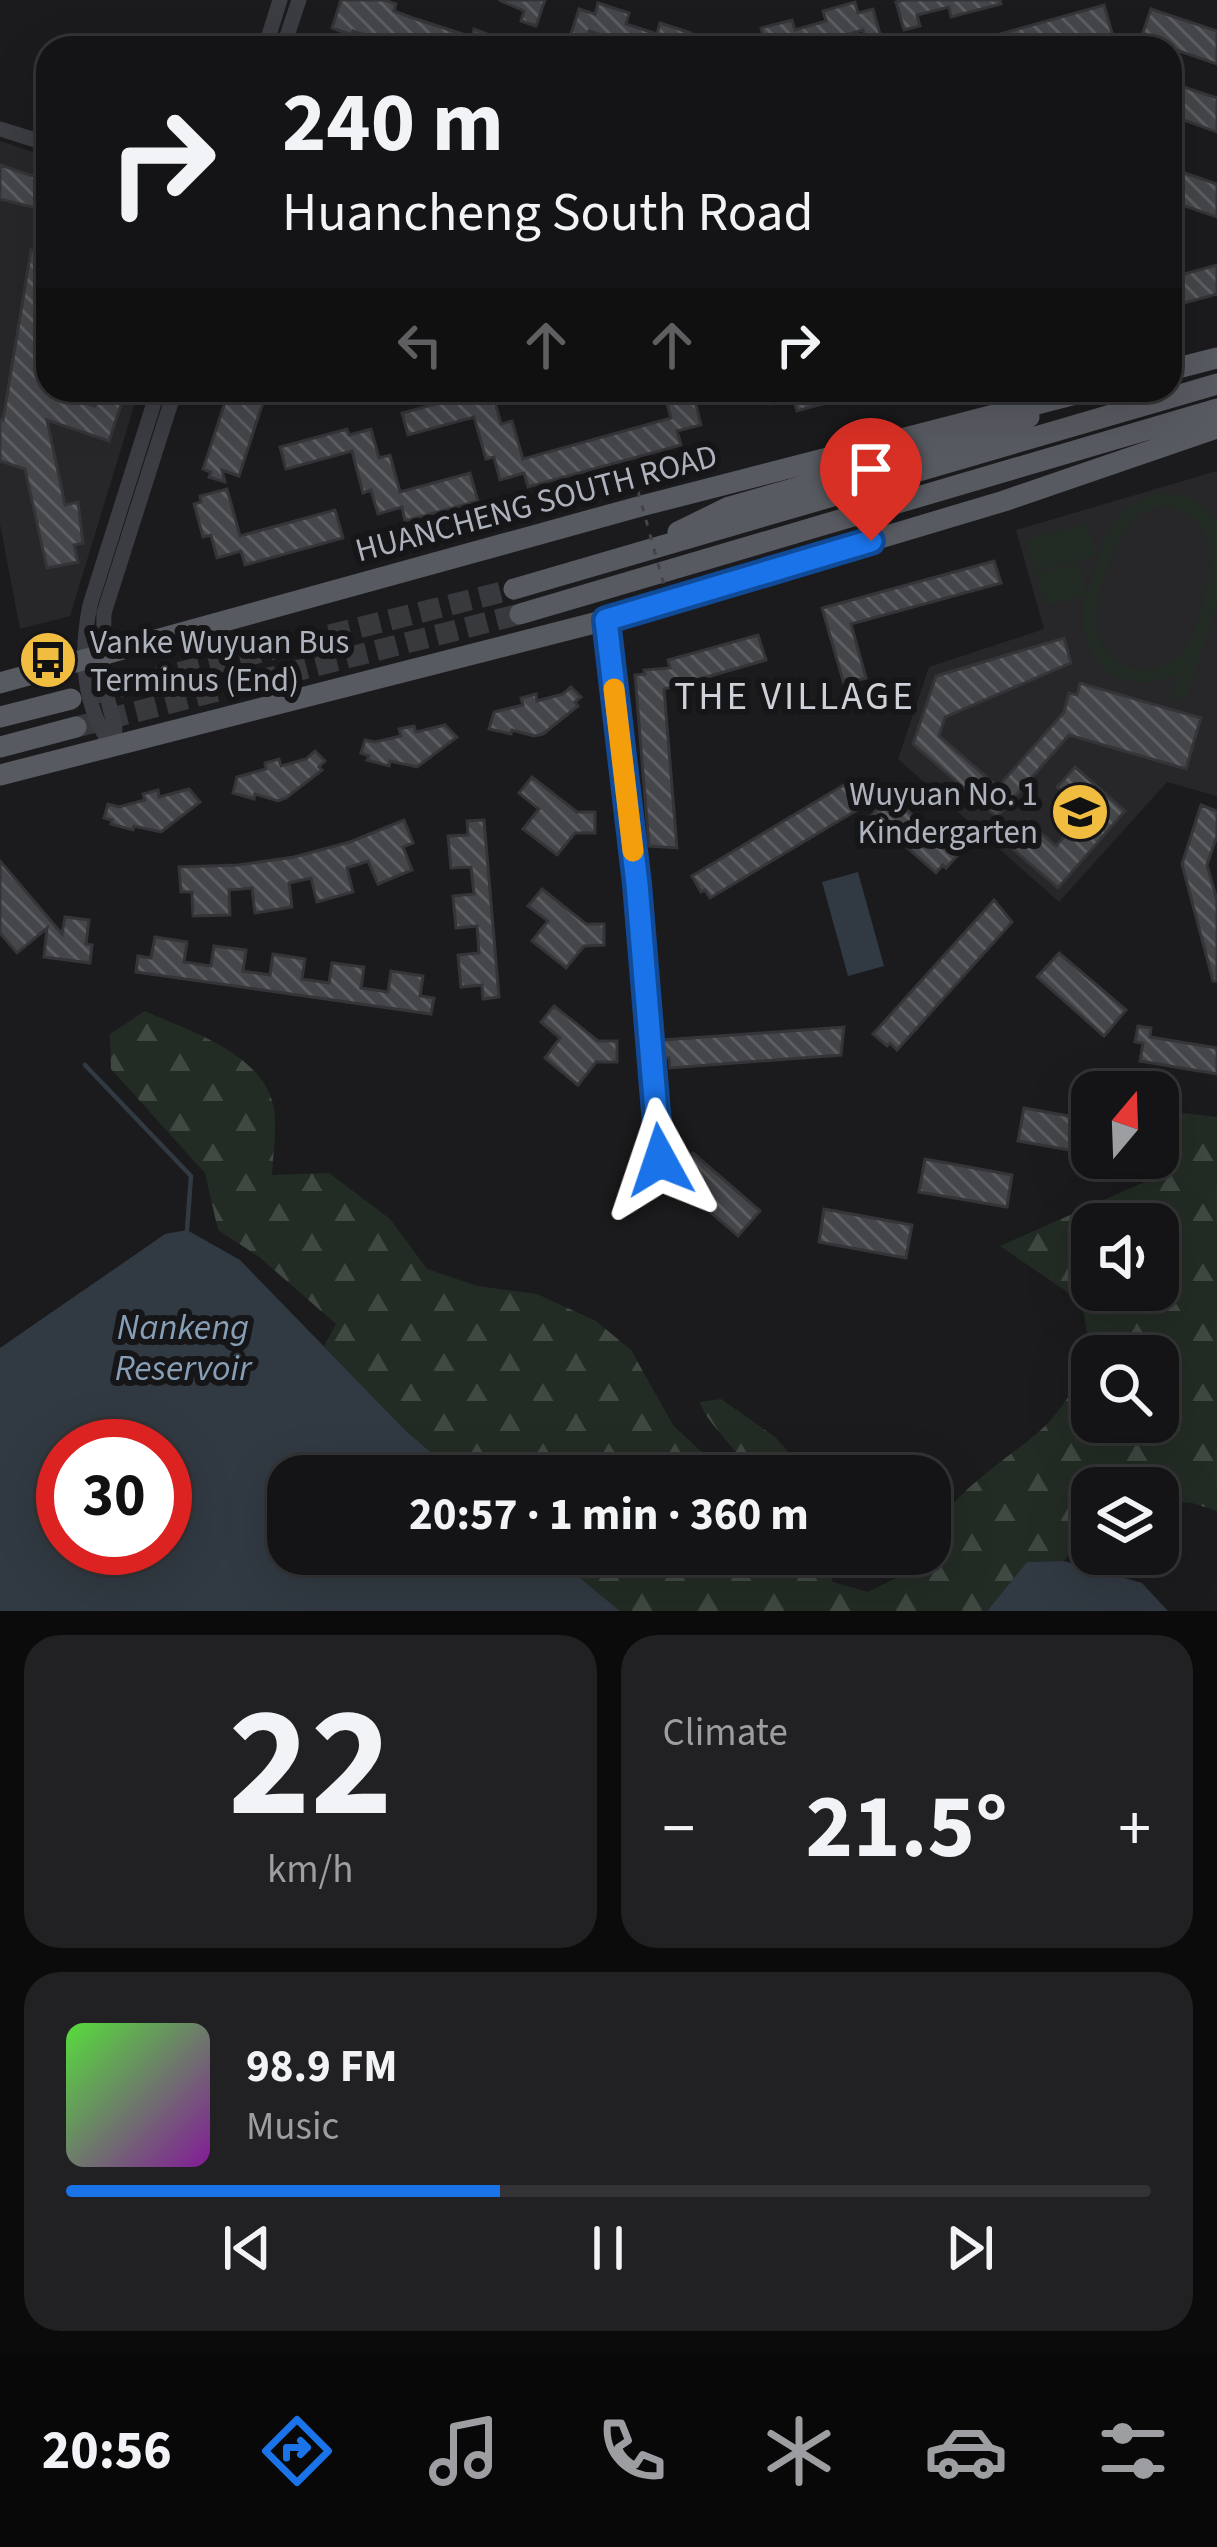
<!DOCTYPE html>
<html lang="en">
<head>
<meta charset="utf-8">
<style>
  :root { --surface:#141416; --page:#212123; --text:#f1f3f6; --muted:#9d9ea1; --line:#333335; --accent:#1a73e8 }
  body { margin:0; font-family:"Source Sans 3",sans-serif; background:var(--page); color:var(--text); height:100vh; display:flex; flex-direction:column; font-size:45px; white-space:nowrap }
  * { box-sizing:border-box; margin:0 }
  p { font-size:39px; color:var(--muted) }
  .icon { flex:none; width:66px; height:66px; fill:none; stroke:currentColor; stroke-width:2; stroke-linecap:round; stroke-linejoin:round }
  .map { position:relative; height:1611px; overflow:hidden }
  .details { display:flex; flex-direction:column; gap:24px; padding:24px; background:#0b0b0c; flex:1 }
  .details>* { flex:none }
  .banner { position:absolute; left:36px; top:36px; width:1146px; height:366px; border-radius:36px; box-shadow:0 12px 48px #0002,0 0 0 3px var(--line); background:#141416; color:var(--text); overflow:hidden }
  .needle { width:78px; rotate:19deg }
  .fabs { position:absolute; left:1071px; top:1071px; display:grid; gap:24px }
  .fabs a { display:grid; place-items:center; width:108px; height:108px; border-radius:24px; background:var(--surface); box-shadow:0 12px 48px #0002,0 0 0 3px var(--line); font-size:60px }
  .speed { position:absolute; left:36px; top:1419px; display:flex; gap:24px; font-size:60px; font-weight:700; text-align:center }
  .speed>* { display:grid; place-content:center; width:156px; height:156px; border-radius:50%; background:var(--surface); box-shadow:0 12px 48px #0002,0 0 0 3px var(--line); line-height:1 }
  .speed .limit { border:18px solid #d22; background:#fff; color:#111 }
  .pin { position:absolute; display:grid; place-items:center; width:102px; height:102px; color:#fff; margin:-123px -51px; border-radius:50% 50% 50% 0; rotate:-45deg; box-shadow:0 0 12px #0007 }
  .pin .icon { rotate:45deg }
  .me { position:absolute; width:132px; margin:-66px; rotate:355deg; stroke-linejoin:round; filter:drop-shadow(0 0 9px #0008) }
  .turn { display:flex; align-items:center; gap:42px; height:252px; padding:0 48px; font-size:54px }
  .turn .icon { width:156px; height:156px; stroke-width:2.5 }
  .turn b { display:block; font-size:84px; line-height:102px }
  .lanes { display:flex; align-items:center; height:114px; padding:0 48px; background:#0003; justify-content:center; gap:60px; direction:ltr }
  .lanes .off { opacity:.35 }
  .big { font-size:90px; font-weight:700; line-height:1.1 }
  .details .widget { flex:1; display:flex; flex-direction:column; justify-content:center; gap:18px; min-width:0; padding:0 42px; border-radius:36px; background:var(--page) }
  .details .dial { align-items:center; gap:0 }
  .dial b { font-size:156px; line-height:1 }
  .song { display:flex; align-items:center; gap:36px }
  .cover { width:144px; height:144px; border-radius:18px; background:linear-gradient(135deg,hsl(110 70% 55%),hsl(290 70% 35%)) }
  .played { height:12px; border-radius:6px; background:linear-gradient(90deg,var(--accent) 40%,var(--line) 40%) }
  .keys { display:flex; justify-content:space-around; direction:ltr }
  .heat { display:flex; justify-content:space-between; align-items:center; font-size:66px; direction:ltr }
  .details .tiles { flex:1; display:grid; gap:24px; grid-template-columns:1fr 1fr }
  .widget:last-child { grid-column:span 2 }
  .trip { position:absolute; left:267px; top:1455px; width:684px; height:120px; border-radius:36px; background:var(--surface); box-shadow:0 12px 48px #0002,0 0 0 3px var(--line); font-weight:700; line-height:120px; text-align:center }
  .tab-bar { display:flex; height:192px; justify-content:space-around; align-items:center; background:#080809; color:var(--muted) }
  .tab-bar .icon { width:84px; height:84px }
  .tab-bar .on { color:var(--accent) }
  .tab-bar b { font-size:54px; color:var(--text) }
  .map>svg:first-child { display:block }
</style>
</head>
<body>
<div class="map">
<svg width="1217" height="1611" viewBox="0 0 1217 1611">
  <defs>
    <pattern id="forest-firs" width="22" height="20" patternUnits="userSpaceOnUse" patternTransform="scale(3)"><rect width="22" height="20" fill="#232c24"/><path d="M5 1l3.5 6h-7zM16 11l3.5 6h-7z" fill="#404842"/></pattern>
    <pattern id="building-back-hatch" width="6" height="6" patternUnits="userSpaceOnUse" patternTransform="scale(3)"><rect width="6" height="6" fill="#45464a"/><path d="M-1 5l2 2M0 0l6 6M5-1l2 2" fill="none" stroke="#5d5e62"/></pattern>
  </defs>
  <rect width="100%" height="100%" fill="#1b1b1d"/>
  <path fill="#27272a" d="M0,141l48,16v233h91l-69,226 -50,13 -20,-105z
    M1217,471v325l-50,-14 -108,120 -161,-143 31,-92 115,-38 -28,-99z"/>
  <path fill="url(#forest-firs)" fill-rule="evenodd" d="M145,1011c44,20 121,43 129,99 3,20 -1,44 -2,65l57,-2 61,46 37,50 50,17 60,8 59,27 35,29 42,75 54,51h-268l-52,-44 -83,-86 12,-22 -78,-68 -40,-26 -13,-57 -94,-104 -1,-35z
    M1166,1111l51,6v394l-25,-8 -34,-3v-12h-66v29l-28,44 -37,1 -40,49h-367l-69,-57h269l13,28 35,10 42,-21 10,-17h10c0,-52 80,-94 115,-128 18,-18 35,-46 46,-69l-9,-55 -82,-56 149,-66 9,-22zM1092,1224h66v66h-66zM1092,1356h66v66h-66z
    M721,1399l54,38 34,39h-67l8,-6c-13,-19 -46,-51 -50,-68z"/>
  <path fill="#232c24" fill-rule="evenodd" d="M1165,493l26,5 26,22v82l-32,98 -13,-4 7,-23c-59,30 -108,-16 -93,-78l-41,11 -9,-32 42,-11 9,30c15,-45 22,-94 78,-100zM1165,506c52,8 51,56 37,100 -5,14 -8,31 -17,43 -17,24 -52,27 -74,7 -9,-8 -14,-20 -16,-32 -2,-22 21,-90 37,-104 9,-9 20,-12 33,-14z
    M1087,523l9,32 -61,17 -9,-32z"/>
  <path fill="#313942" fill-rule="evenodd" d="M858,872l26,94 -36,10 -26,-94z
    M187,1230l53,30 167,172 52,44h-171v78h263l69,57h-620v-263l165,-114zM63,1446h102v102h-102z
    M1064,1561l78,22 26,28h-181l40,-49z"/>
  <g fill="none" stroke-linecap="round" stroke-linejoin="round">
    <path stroke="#313942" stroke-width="4.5" d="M85,1065l106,111 -4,54"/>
  </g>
  <path fill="url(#building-back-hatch)" stroke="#353539" stroke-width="3" d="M341,0h43l12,4 -2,7 19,7 59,19 2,-8 49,19h-130l-10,-3 1,-4 -31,-10 -1,4 -20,-7z
    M499,0h46l-9,26 -15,-5 3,-10z
    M904,0h96l1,4 -50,13 -2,-10 -32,8 3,11 -16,4 -8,-28z
    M855,2l3,11 15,-4 8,28 -15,4 -3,-11 -31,9 2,9h-68l-5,-20 31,-8 3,10 31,-9 -3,-10z
    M598,3l31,10 -3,11 31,10 3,-11 31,10 -5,15h-68l2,-7 -31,-10 -3,11 -16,-5 9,-28 16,5z
    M1104,5l10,35 -28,8h-121l-1,-4z
    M1151,9l66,22v33l-76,-26z
    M1178,85l39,13v34l-47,-17z
    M0,165l48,16v30l-48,-12z
    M1170,168l47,16v33l-47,-16z
    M31,250l17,6v135l47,15 5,-16h26l-17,51 -62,-21 18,85 13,-3 5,41 -9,2 4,17 -31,6 -22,-99 -25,-8v-42l3,1z
    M1217,265v29l-47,13v-29z
    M229,390h38l-28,86 -17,-6 3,12 -16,-5 2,-5 -8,-3z
    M663,390h59l1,3 -28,8 6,24 -24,6 4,14 -153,42 -4,-14 -24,7 -6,-23 -8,2 -12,-42 -66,18 -6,-22 68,-18 1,7 22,-7 8,29 11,-3 11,38 148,-41z
    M765,390h93l1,4 -62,17 -4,-14 -24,7z
    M347,429l2,6 22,-6 8,29 11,-3 10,37 70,-19 8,28 -73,20 -3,-14 -24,7 -7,-24 -8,3 -11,-42 -66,18 -6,-22z
    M227,489l13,47 95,-26 8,28 -98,27 -4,-14 -24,7 -6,-23 -8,2 -9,-33 7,-2 -1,-6z
    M994,561l7,22 -150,41 15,54 -22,6 -22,-76z
    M758,635l8,25 -102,29 13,159 -28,-2 -14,-171 10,-1 -1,-4 26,-2 -2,-8z
    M1064,638l7,25 -126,54 -6,19 59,51 66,-75 5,-19 8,2 3,-12 121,35 -15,51 -117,-34 -72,82 -84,-73 23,-68z
    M571,687l10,10 -6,5 3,4 -35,28 -9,2 -22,-6 -1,4 -22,-5 5,-17 29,-7 -2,-7 15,-4 1,7 26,-7z
    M445,725l12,12 -40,30 -27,-6 -1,5 -22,-6 2,-4 -8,-3 4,-13 10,2 26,-6 -2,-7 15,-3 2,6z
    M315,751l10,10 -6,6 3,3 -36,28 -8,3 -23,-7 -1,5 -21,-6 4,-16 29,-8 -1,-6 14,-4 2,7 25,-7z
    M1075,767l50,44 -67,77 -51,-44 20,-23 29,25 30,-34 -29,-25z
    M532,777l45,35h18v21h-20l-18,22 -34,-26 16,-20 -20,-16z
    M847,783l15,24 -152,91 -5,-8 -4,2 -9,-16z
    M189,789l11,13 -39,30 -27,-6 -1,4 -22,-6 1,-4 -8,-2 4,-14 11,3 26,-7 -2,-6 15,-4 1,7z
    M890,795l68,60 -12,13 -3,-3 -7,8 -65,-57z
    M1201,805l16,6v25l-10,29 10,35v81h-4l-31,-117z
    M404,820l9,23 -10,4 9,23 -34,14 -10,-23 -21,7 6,24 -36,10 -6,-24 -22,5 3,24 -37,6 -3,-25 -23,2 1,25 -37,1 -1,-24h-11l-2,-25 59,-2 56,-8 56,-15z
    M484,820l15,177 -16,2 -1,-14 -21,2 -3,-32 21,-2 -2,-27 -21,2 -3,-32 21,-2 -3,-27 -20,1 -3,-32 20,-1 -1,-14z
    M0,861l62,73 3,-17 24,3 -3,24 6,1 -2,18 -46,-6 3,-29 -30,25 -17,-20z
    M542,889l44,35h18v21l-20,1 -18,22 -34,-27 16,-20 -20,-15z
    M994,900l18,22 -115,128 -7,-7 -3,3 -14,-12z
    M155,937l32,5 -3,20 27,4 3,-20 32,4 -3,21 27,4 3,-21 32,5 -3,20 27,4 3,-20 32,4 -3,21 27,4 3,-21 32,5 -3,20 14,2 -3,16 -295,-42 2,-16 13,2z
    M1059,953l67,57 -22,26 -67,-59z
    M554,1006l44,35h19v21h-21l-18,23 -33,-27 15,-20 -19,-16z
    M1138,1026l13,2 -1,9 67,11v26l-77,-13 3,-18 -8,-1z
    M844,1027l-3,28 -171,13 -1,-10h-5l-1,-18z
    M1024,1108l68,12v34l-74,-13z
    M693,1153l67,58 -22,25 -67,-58z
    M925,1159l87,16 -5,32 -88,-15z
    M824,1209l88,16 -6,33 -87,-16z"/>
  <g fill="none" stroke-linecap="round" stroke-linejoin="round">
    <path stroke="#38393d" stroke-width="21" stroke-dasharray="21 10" stroke-linecap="butt" d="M89,695l425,-106
      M76,727l444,-113"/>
    <path stroke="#3c3d42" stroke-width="15" d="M265,48l15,-48
      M283,48l16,-48
      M0,129l48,15
      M606,620l31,263 23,277 -11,32
      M114,748c-32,-39 -34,-95 -24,-143l68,-215
      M114,748l1,-21 -12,-45 1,-69 71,-223"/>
    <path stroke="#585a61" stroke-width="21" d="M1170,370l47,-12
      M678,532l51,-25 265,-75 35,-15
      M514,589l703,-205
      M520,614l697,-205
      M0,683l645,-178 446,-115
      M0,717l71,-18
      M0,747l76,-20
      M0,775l606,-155 398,-119 213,-73"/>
    <path stroke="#424449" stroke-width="3" stroke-dasharray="6 9" stroke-linecap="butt" d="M638,491l32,116"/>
  </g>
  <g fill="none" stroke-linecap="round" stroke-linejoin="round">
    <defs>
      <path id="route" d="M660,1160l-23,-276 -31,-264 265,-79"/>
    </defs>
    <use href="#route" stroke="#114b97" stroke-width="30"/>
    <use href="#route" stroke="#1a73e8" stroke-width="21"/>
    <path stroke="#f59e0b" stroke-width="21" d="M614,689l19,162"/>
  </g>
  <defs>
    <symbol id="bus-disc" viewBox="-11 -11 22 22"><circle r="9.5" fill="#f0bd40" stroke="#161618"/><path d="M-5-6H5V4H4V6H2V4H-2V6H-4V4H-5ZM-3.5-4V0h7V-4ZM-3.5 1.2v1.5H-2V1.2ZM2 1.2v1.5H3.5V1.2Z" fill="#111"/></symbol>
    <symbol id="school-disc" viewBox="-11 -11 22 22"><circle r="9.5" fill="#f0bd40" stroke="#161618"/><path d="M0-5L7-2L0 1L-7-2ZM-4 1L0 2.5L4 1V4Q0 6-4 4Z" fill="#111"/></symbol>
  </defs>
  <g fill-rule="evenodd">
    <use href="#bus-disc" x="15" y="627" width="66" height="66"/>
    <use href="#school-disc" x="1047" y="779" width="66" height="66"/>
  </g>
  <g text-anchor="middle" stroke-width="12" stroke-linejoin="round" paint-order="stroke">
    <g font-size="33" fill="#aeb2bc" stroke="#161618">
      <text transform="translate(536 502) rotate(-15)" y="12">HUANCHENG SOUTH ROAD</text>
    </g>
    <g font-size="33" fill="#aeb2bc" stroke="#161618" text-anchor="start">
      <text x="90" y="653">Vanke Wuyuan Bus<tspan x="90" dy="38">Terminus (End)</tspan></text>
      <text x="1038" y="805" text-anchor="end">Wuyuan No. 1<tspan x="1038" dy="38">Kindergarten</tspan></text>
    </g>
    <g font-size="36" font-style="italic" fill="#869eb6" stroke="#161618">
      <text x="183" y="1339">Nankeng<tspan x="183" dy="41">Reservoir</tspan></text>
    </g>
    <g font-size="39" letter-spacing="3" fill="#cfd1d8" stroke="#161618">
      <text x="795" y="709">THE VILLAGE</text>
    </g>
  </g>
</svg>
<div class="fabs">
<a><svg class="needle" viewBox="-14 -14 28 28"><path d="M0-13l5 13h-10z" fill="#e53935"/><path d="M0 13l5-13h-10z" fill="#9d9ea1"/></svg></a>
<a><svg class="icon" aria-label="sound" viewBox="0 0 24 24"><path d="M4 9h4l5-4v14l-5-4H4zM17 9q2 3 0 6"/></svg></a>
<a><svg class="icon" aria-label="search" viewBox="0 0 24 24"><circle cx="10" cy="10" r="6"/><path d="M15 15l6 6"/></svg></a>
<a><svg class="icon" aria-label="layers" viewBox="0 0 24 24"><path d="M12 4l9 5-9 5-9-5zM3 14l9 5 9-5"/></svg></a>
</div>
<div class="speed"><div class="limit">30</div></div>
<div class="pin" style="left:871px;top:541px;background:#d93025"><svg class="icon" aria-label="arrive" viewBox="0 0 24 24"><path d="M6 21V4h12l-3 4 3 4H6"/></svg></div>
<svg class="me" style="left:660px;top:1160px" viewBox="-20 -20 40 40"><path d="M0-17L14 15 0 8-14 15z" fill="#1a73e8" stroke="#fff" stroke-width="4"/></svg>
<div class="trip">20:57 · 1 min · 360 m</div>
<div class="banner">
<div class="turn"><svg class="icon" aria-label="right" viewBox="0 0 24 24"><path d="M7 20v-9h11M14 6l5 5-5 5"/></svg><div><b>240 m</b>Huancheng South Road</div></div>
<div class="lanes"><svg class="icon off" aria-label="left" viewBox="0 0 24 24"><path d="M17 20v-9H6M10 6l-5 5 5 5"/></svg><svg class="icon off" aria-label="ahead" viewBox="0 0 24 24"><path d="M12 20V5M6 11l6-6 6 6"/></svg><svg class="icon off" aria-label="ahead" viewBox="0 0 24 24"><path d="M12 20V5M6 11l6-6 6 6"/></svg><svg class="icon" aria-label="right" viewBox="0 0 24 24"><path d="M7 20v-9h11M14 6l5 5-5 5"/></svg></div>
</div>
</div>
<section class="details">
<div class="tiles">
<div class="widget dial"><b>22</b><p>km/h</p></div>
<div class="widget"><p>Climate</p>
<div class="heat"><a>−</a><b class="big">21.5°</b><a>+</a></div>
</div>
<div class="widget">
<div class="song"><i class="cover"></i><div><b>98.9 FM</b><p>Music</p></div></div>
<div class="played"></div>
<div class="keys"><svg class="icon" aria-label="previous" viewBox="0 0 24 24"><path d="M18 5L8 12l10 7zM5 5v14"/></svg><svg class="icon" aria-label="pause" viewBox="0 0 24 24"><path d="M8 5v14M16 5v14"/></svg><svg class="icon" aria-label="next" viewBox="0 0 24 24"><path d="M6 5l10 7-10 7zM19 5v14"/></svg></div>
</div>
</div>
</section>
<nav class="tab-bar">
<b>20:56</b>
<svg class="icon on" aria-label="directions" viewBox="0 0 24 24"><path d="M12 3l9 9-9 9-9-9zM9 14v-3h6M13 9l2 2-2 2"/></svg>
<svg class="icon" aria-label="music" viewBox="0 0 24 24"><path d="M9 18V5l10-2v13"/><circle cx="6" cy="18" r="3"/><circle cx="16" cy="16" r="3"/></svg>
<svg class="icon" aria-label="phone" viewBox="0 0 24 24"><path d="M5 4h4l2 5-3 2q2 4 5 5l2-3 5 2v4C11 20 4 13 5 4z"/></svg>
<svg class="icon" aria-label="climate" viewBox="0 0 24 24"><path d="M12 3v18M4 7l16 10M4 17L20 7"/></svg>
<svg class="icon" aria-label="car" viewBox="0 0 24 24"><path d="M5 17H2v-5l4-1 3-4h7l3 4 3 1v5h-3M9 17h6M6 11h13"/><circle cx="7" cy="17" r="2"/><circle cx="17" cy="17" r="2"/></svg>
<svg class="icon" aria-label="filters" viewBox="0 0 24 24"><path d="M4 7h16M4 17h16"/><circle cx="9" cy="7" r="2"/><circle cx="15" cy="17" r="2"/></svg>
</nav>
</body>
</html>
